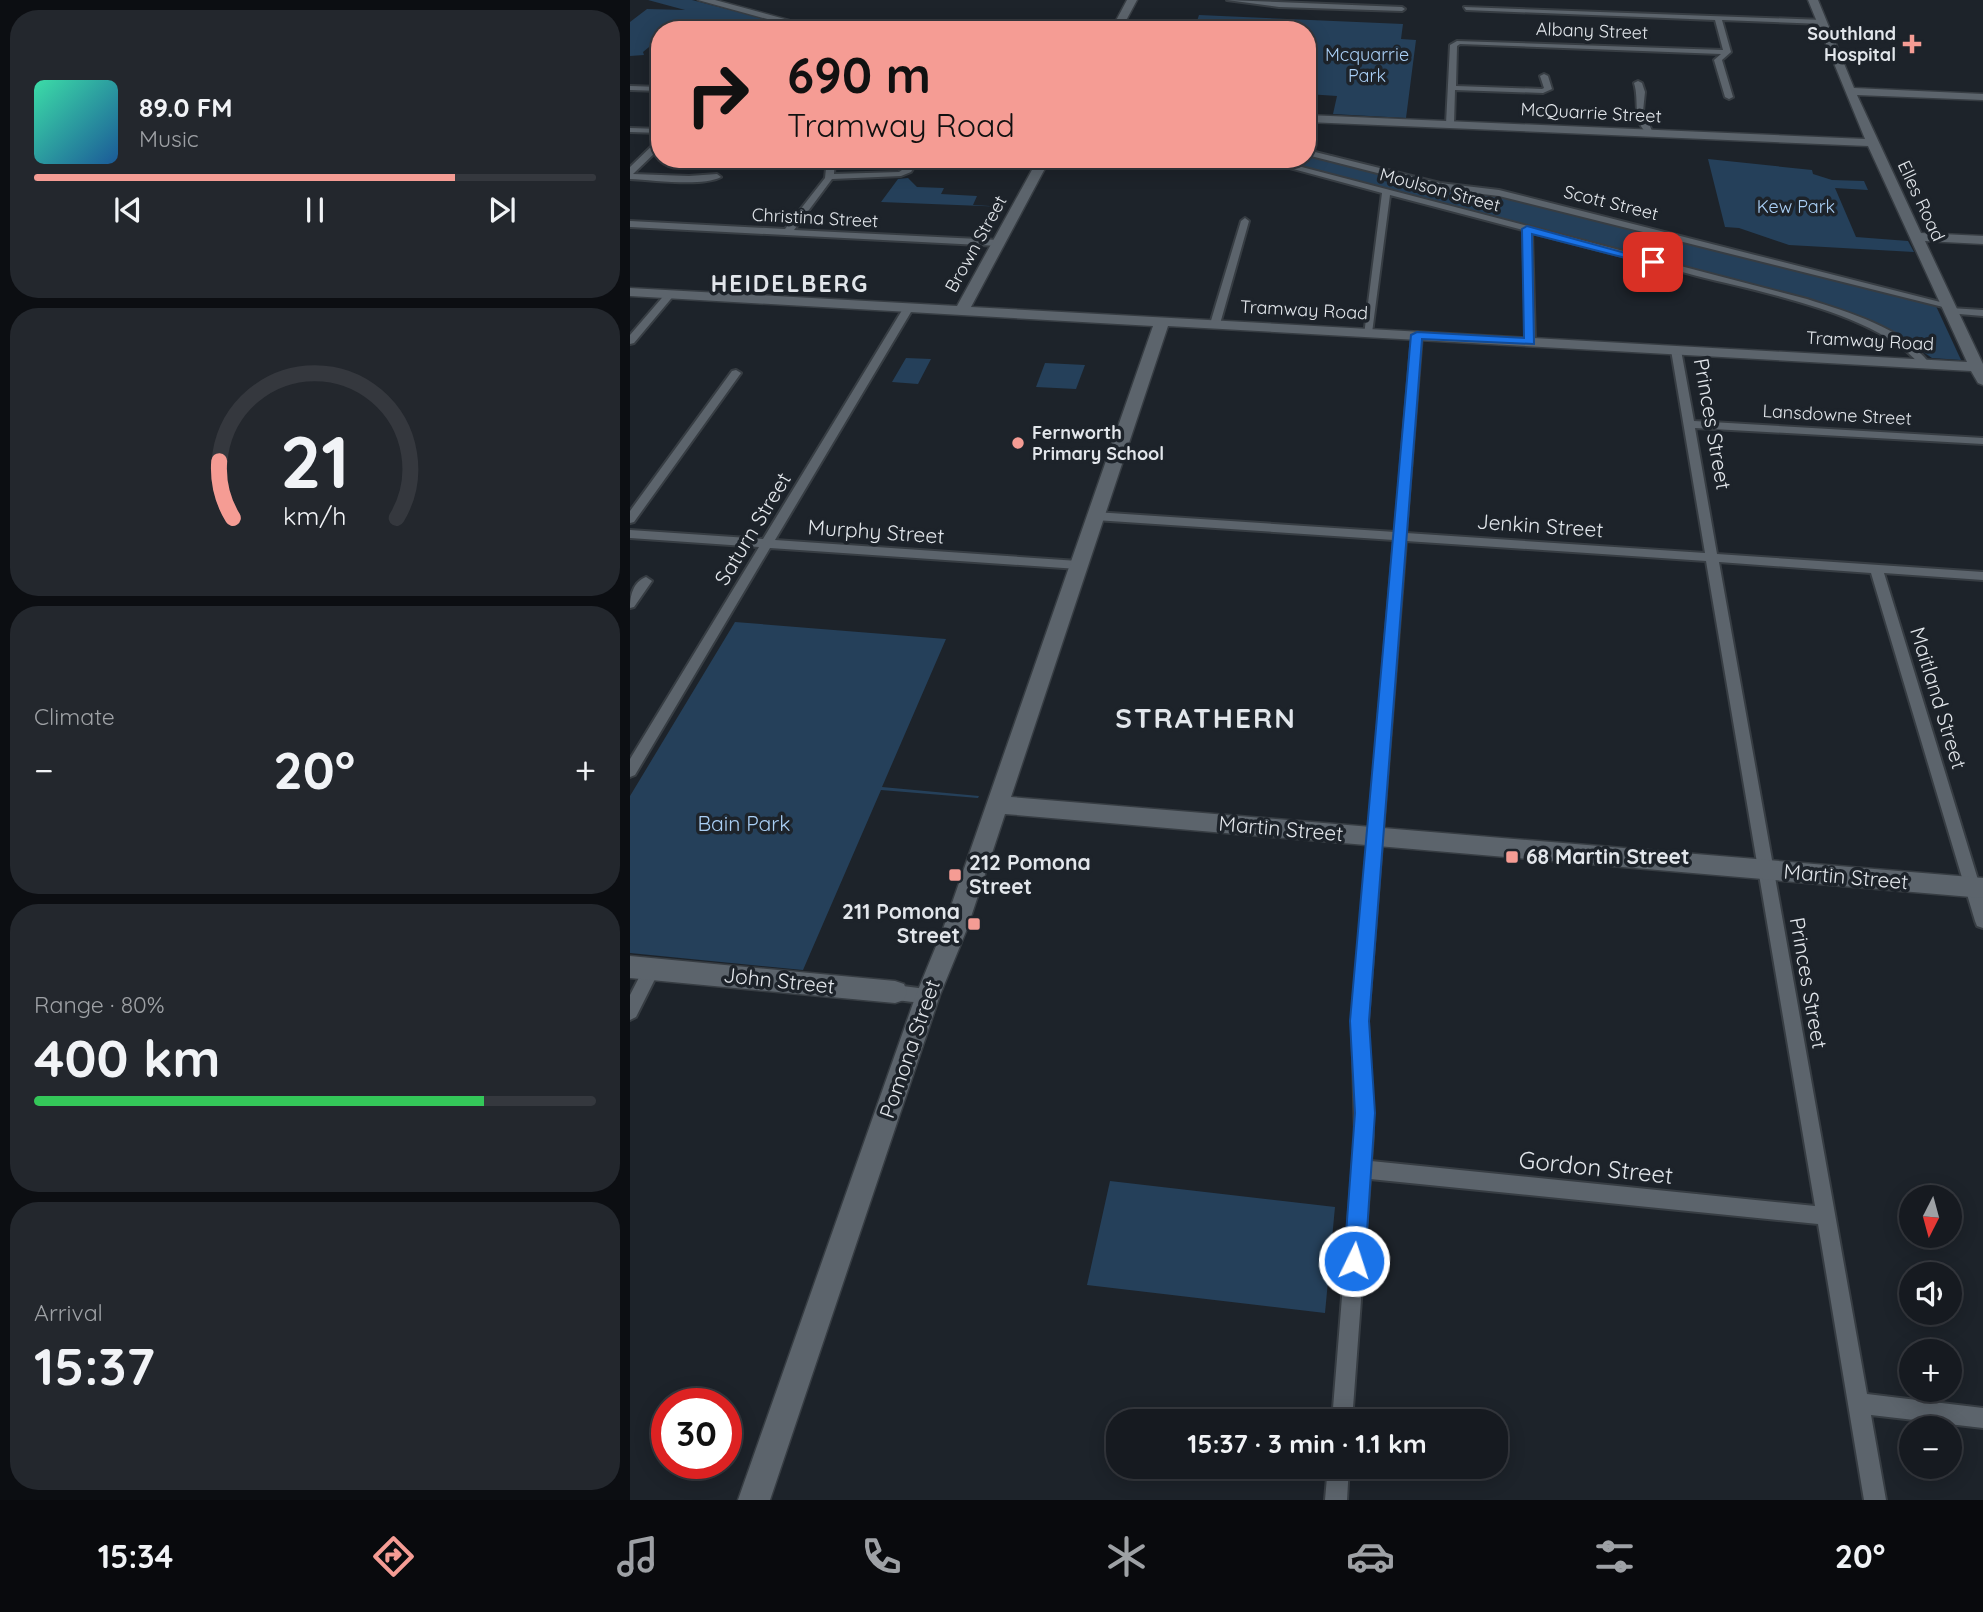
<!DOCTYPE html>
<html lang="en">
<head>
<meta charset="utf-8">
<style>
  :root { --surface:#161a20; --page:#23272d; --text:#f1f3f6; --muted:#9ea1a5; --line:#35383e; --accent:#f59c94 }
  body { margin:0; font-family:Quicksand,sans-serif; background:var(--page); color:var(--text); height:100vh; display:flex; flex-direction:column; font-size:26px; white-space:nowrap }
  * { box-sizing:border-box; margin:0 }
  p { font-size:23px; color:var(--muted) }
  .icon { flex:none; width:38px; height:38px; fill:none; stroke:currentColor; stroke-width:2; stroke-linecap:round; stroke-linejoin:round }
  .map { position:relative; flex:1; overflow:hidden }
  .side { display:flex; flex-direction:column; gap:10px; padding:10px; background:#0c0e12; width:630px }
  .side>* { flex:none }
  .guide { position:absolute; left:21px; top:21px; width:665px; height:147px; border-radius:28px; box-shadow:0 4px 18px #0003,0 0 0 2px var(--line); background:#f59c94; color:#111; overflow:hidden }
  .needle { width:46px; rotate:186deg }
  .controls { position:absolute; left:1269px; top:1185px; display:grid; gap:14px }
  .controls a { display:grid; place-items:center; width:63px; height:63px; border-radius:50%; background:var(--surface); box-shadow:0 4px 18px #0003,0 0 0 2px var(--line); font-size:35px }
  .speed { position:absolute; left:21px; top:1388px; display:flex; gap:14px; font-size:35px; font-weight:700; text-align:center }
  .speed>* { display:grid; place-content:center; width:91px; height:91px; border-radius:50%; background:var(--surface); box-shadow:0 4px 18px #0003,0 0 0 2px var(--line); line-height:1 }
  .speed .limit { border:10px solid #d22; background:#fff; color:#111 }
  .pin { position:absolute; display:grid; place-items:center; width:60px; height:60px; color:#fff; margin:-30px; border-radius:14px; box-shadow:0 4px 10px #0006 }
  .me { position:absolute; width:77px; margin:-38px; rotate:4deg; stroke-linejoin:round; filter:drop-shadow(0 0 5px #0008) }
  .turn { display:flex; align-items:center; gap:24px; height:147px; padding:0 21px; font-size:32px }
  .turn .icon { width:91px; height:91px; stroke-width:2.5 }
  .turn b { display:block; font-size:49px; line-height:60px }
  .big { font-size:52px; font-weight:700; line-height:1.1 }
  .side .card { flex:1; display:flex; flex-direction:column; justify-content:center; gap:10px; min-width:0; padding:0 24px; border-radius:28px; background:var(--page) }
  .side .dial { align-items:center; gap:0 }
  .dial svg { height:182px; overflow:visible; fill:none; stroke:var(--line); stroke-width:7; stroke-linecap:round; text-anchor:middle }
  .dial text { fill:var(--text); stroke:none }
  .song { display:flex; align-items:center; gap:21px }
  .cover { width:84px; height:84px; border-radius:10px; background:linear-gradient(135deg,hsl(160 70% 55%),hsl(210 70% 35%)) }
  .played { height:7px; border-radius:4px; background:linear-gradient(90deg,var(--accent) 75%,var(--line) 75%) }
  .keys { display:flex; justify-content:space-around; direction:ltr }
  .heat { display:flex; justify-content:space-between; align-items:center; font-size:38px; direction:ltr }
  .charge { height:10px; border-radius:5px; background:linear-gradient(90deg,#34c759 80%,var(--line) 0) }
  .trip { position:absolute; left:476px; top:1409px; width:402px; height:70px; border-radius:28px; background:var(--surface); box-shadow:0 4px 18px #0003,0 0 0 2px var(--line); font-weight:700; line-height:70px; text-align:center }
  .tabs { display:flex; height:112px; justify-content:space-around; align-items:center; background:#090a0d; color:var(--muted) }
  .tabs .icon { width:49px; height:49px }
  .tabs .on { color:var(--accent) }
  .tabs b { font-size:32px; color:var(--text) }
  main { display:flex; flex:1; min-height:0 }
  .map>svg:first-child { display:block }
</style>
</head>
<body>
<main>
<section class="side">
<div class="card">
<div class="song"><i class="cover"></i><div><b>89.0 FM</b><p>Music</p></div></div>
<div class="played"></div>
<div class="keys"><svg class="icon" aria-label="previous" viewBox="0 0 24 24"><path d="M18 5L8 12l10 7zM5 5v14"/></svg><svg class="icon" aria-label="pause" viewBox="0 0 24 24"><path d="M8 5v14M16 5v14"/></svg><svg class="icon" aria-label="next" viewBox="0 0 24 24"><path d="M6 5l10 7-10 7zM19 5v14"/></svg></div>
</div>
<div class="card dial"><svg viewBox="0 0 100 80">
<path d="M14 69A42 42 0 1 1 86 69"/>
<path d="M14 69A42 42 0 0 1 8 44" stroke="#f59c94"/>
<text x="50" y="56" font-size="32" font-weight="700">21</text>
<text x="50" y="72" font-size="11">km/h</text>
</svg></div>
<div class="card"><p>Climate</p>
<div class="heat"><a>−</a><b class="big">20°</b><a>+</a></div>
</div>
<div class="card"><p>Range · 80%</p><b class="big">400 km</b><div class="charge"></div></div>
<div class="card"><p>Arrival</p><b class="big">15:37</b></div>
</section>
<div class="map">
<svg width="1353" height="1500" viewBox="0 0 1353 1500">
  <rect width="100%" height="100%" fill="#1d232a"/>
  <path fill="#25405a" d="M18,0h44l115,30h-147v8l-17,14 1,3 -14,1v-34l17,-13 38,1z
    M569,15l204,9 -2,15 15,1 -10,78 -73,-4 4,-18 -30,-2v-64h-145l5,-10 30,1z
    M677,155l135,35 44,3 450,113 25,54 -29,-2 -34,-23 -49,-22 -37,-13 -544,-141h39z
    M1078,159l104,11 1,4 19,6 32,1 4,9 -33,-2 21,49 52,4 6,11 -125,-7 -50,-17 -14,-1z
    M278,178l9,9 27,1 -3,6 36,2 -4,9 34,2 -126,-5 17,-23z
    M276,358l25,1 -13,25 -26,-2z
    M415,363l40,2 -9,24 -40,-2z
    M105,622l211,17 -64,148 97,9 -1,2 -97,-8 -78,180 -173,-17v-157z
    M480,1181l225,26 -10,106 -238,-28z"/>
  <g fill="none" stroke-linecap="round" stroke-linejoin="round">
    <defs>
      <path id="street" d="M597,0l175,7 3,2 -3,2 -123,-4z
        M834,7l359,13 3,2 -3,2 -101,-4 9,32 -9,8 11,37 -4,2 -4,-2 -11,-37 7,-6 -261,-10 -3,2 -1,40 86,3 2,-1 -4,-12 4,-2 4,2 4,13 -9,4 -88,-3 -1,34 -4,2 -4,-2 4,-79 7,-4 266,9 -8,-30 -249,-10z
        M1008,81l4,2 3,9 -2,19 10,22 -4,2c-18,-14 -9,-33 -15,-52z
        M0,86l30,1v4l-30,-1z
        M0,128l30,1v4l-30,-1z
        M27,141h3v7l-27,26 56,2 28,-2 4,3c-19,10 -68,3 -91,2v-12z
        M677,150l133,33 59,7 453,115 -5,3 -448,-112 -59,-7 -133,-34z
        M197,159h8l-1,15 65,-2 6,-4 6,-9h8l-8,13 -10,4 -69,3 -38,51 205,10 5,3 -5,3 -369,-19v-6l155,8 40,-51z
        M626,159h15l536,140c43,14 95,28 123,65l-9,2c-41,-52 -161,-74 -224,-90 -55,-15 -110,-29 -165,-43l3,109 -9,2 -3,-114 -133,-35 -18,138 -8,2 18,-142z
        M615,218l4,3 -29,103 -8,2 -2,-2 31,-103z
        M37,292l8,2 -41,49 -4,1v-9z
        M279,304l5,3 -139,233 303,21 6,4 -6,4 -308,-21 -135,227 -5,2v-18l129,-212 -129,-9v-8l133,9 141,-232z
        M1320,308l33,2v6l-36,-3v-4z
        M787,332l5,3 -16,198 299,20 -34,-203 5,-3 5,3 13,71 289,17v6l-288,-16 22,126 266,18v8l-99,-7 99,323v32l-6,-2 -2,-5 -104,-348 -152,-11 148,832 116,14v20l-112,-13 15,85h-22l-46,-276 -448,-45 -18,242h-20l23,-285 -3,-115 42,-481 -299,-20 -6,-4 6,-4 300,20 17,-197zM776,541l300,20 109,645 -444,-45 2,-25 -5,-115z
        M106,370l5,3 -107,149 -4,1v-12l102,-140z
        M16,577l6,4 -18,26 -4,1c0,-12 3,-26 16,-31z
        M22,962l6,2 2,5 -24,48 -6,3v-25l16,-31z
        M265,985l39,5 2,5 -2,5c-12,4 -33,2 -45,-3l-2,-5 2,-5z
        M698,1466h21l-2,34h-22z"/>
      <path id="secondary" d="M68,0h17l110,30h-18z
        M497,0h10l-16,30h-10z
        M1178,0h10l36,88 129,6v6l-126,-5 64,138 62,3v8l-58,-3 58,123v21l-5,-2 -7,-12 -803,-45 -157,471 972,81v20l-978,-84 -38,115 -27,66 -170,505h-32l178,-505 27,-66 210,-603 -523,-30v-8l327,18 81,-147h12l-79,148 996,55 -99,-216 -561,-24v-7l558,24z
        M0,956l265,25 9,3 3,8 -3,8 -9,3 -265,-25z"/>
    </defs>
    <use href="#street" stroke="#373d43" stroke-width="4"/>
    <use href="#secondary" stroke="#373d43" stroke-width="3"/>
    <use href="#street" fill="#5c646c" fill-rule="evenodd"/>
    <use href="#secondary" fill="#5c646c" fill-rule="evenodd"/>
  </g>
  <path fill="#1a73e8" stroke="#114b97" stroke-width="2" d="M897,226l131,36 -5,3 -121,-31 2,110 -112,-5 -53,682 6,92 -10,148 -3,8 -8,3 -7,-3 -3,-8 11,-148 -5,-92 61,-686 6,-3 107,6 -2,-109z"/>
  <g fill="#f59c94" stroke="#1d232a" stroke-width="2.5">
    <path d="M1278.5 33.5h7v7h7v7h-7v7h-7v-7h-7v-7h7z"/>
    <circle cx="388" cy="443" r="7"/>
    <rect x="875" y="850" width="14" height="14" rx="3.5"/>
    <rect x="318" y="868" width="14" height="14" rx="3.5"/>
    <rect x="337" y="917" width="14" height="14" rx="3.5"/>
  </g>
  <g text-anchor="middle" stroke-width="7" stroke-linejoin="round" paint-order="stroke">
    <g font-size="18" fill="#e2e6eb" stroke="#1d232a">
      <text transform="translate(962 31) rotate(2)" y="6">Albany Street</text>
      <text transform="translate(961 113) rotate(3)" y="6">McQuarrie Street</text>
      <text transform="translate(810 190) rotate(15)" y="6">Moulson Street</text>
      <text transform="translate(1291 201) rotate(65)" y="6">Elles Road</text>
      <text transform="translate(981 203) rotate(14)" y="6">Scott Street</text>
      <text transform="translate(185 218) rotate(3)" y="6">Christina Street</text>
      <text transform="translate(346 244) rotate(-61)" y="6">Brown Street</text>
      <text transform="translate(674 310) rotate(3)" y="6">Tramway Road</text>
      <text transform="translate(1240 341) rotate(3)" y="6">Tramway Road</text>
      <text transform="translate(1207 415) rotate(3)" y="6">Lansdowne Street</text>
    </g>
    <g font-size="18" font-weight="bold" fill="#e2e6eb" stroke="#1d232a" text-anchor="end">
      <text x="1266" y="40">Southland<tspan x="1266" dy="21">Hospital</tspan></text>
      <text x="402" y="439" text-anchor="start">Fernworth<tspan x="402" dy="21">Primary School</tspan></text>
    </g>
    <g font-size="18" fill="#aacff5" stroke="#1d232a">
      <text x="737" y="61">Mcquarrie<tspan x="737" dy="21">Park</tspan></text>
      <text x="1166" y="213">Kew Park</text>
    </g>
    <g font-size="21" fill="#e2e6eb" stroke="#1d232a">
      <text transform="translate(1082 424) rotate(80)" y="7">Princes Street</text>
      <text transform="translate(910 526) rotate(4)" y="7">Jenkin Street</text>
      <text transform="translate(123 529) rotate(-59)" y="7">Saturn Street</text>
      <text transform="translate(246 532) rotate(4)" y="7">Murphy Street</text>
      <text transform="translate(1308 698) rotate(73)" y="7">Maitland Street</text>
      <text transform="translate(651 829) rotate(5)" y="7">Martin Street</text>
      <text transform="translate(1216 877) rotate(5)" y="7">Martin Street</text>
      <text transform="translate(149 981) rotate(6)" y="7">John Street</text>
      <text transform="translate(1178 983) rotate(80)" y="7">Princes Street</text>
      <text transform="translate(280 1049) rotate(-71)" y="7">Pomona Street</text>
    </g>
    <g font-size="21" fill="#aacff5" stroke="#1d232a">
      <text x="114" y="831">Bain Park</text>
    </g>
    <g font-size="21" font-weight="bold" fill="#e2e6eb" stroke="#1d232a" text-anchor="start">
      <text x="896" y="864">68 Martin Street</text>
      <text x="339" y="870">212 Pomona<tspan x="339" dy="24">Street</tspan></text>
      <text x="330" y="919" text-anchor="end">211 Pomona<tspan x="330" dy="24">Street</tspan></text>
    </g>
    <g font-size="23" font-weight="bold" letter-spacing="2" fill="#e2e6eb" stroke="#1d232a">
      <text x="160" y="292">HEIDELBERG</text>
    </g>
    <g font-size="24" fill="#e2e6eb" stroke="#1d232a">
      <text transform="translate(966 1168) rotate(6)" y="8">Gordon Street</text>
    </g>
    <g font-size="28" font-weight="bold" letter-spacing="2" fill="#e2e6eb" stroke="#1d232a">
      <text x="576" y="728">STRATHERN</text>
    </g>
  </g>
</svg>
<div class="controls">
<a><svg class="needle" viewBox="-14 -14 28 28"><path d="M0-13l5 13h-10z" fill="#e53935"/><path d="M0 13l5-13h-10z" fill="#9ea1a5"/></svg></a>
<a><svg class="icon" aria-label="sound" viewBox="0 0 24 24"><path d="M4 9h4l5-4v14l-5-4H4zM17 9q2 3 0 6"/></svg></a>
<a>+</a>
<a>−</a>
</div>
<div class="speed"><div class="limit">30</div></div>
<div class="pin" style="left:1023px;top:262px;background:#d93025"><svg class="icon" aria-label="arrive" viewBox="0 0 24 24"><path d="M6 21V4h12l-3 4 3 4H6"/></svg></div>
<svg class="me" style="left:724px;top:1261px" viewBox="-20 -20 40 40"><circle r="17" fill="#1a73e8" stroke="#fff" stroke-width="3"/><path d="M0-11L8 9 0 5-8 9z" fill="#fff"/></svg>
<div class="trip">15:37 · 3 min · 1.1 km</div>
<div class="guide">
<div class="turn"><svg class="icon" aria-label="right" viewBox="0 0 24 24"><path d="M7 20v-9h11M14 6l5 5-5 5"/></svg><div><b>690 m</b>Tramway Road</div></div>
</div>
</div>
</main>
<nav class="tabs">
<b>15:34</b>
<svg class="icon on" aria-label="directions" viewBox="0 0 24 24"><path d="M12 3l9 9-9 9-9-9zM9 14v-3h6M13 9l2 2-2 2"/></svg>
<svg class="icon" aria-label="music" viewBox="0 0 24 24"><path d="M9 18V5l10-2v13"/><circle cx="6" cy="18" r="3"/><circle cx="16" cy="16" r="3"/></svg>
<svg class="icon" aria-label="phone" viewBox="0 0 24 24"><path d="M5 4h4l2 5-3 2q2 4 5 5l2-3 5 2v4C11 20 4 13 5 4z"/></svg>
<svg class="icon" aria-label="climate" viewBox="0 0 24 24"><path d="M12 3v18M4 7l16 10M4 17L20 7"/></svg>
<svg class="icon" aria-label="car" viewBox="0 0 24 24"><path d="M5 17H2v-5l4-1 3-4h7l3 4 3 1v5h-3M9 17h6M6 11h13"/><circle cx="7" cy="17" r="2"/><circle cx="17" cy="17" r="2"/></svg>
<svg class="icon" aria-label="filters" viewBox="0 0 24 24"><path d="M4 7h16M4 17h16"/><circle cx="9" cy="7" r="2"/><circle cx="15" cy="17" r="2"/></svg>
<b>20°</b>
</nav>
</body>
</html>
